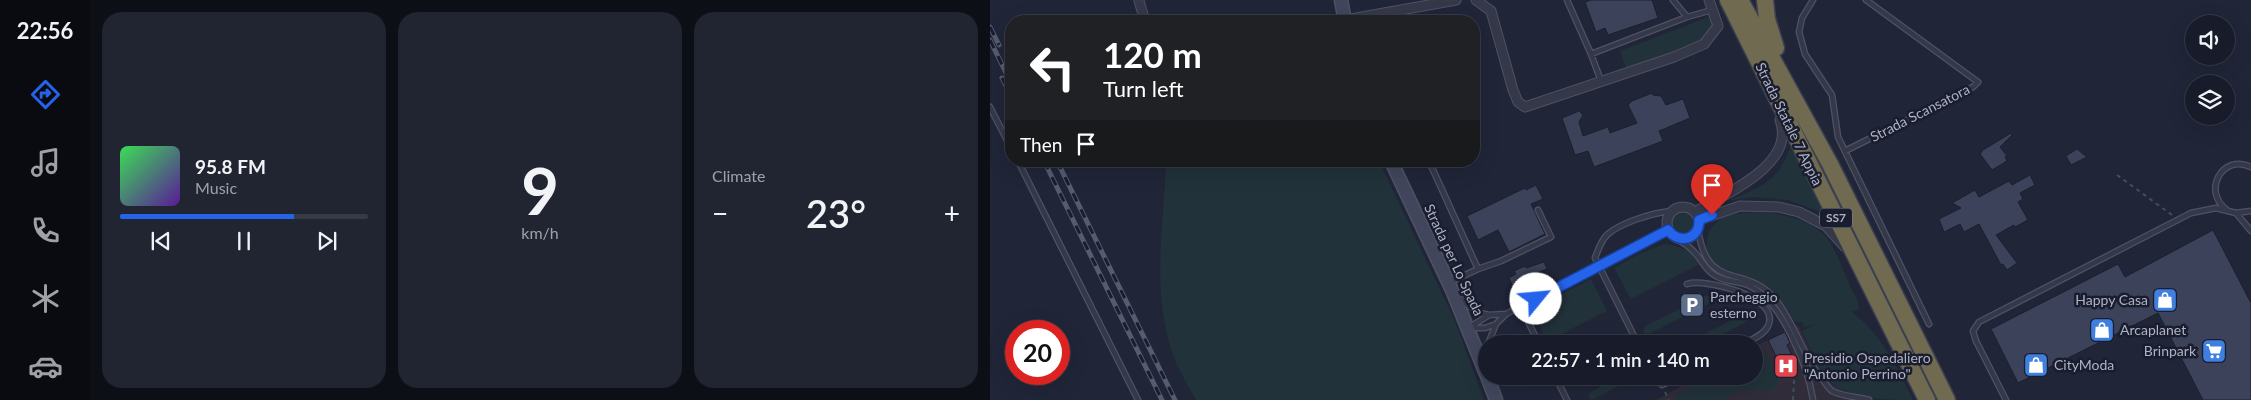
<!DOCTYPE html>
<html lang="en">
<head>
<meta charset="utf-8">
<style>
  :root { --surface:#181c2a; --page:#212532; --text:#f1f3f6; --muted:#9fa1a8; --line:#363a47; --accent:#2563eb }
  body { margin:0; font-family:Lato,sans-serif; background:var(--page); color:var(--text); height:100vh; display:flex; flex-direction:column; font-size:19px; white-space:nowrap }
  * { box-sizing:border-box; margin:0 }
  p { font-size:16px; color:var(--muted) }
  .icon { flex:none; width:28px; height:28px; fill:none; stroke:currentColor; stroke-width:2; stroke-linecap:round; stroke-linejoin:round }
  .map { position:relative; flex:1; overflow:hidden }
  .details { display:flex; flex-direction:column; gap:12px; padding:12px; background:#0d0f17; width:900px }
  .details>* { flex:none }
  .guide { position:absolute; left:15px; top:15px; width:475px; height:152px; border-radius:20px; box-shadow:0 5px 20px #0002,0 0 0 1px var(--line); background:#202124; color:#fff; overflow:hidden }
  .buttons { position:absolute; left:1195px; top:15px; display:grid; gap:10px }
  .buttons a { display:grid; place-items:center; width:50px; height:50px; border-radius:50%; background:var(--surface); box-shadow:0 5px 20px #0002,0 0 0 1px var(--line); font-size:25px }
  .speed { position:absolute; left:15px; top:320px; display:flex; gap:10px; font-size:25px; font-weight:700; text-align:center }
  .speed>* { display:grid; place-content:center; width:65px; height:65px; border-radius:50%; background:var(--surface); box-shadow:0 5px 20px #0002,0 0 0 1px var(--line); line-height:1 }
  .speed .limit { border:8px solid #d22; background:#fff; color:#111 }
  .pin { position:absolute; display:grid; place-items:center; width:42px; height:42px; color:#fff; margin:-51px -21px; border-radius:50% 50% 50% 0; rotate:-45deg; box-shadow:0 0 5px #0007 }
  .pin .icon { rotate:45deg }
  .me { position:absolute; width:55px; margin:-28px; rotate:62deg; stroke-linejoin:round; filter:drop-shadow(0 0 4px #0008) }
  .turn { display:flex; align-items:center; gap:18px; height:105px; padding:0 15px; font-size:22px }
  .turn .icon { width:65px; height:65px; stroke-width:2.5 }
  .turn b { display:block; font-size:35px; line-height:42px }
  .then { display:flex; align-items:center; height:48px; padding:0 15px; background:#0003; gap:10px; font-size:19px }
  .big { font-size:38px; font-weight:600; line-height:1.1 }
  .details .card { flex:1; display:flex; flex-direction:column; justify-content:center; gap:8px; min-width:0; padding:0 18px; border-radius:20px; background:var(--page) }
  .details .dial { align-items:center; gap:0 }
  .dial b { font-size:65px; line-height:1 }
  .song { display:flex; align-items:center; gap:15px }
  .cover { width:60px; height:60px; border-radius:8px; background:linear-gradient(135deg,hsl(130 70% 55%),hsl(270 70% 35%)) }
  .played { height:5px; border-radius:2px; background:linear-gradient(90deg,var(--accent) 70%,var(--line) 70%) }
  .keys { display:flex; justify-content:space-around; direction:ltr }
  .heat { display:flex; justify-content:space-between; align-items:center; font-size:28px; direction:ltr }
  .details .tiles { flex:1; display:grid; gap:12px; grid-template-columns:repeat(3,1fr) }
  .trip { position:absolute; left:488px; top:335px; width:285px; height:50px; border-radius:25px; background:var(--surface); box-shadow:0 5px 20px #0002,0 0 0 1px var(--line); font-weight:600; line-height:50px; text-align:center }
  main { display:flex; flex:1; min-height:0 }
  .dock { display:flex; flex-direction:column; width:90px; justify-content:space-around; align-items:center; background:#0a0b11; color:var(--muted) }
  .dock .icon { width:35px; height:35px }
  .dock .selected { color:var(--accent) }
  .dock b { font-size:22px; color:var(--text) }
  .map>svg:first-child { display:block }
</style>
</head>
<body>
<main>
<nav class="dock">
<b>22:56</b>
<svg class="icon selected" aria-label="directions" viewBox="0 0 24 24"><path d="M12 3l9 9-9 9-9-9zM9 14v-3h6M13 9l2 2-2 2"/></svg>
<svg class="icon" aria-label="music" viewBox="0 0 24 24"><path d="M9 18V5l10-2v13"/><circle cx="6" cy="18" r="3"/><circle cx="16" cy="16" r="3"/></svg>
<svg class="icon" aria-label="phone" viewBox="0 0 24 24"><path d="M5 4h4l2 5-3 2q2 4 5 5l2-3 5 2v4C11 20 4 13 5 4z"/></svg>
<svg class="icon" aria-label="climate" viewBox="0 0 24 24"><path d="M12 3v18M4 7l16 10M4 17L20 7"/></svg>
<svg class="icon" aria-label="car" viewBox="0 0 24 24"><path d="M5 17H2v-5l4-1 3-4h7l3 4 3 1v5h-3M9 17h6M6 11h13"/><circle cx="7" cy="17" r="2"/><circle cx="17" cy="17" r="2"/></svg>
</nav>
<section class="details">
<div class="tiles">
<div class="card">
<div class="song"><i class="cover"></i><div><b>95.8 FM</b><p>Music</p></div></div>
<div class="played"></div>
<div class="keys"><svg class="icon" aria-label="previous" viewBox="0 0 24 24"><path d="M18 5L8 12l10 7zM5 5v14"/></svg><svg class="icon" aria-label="pause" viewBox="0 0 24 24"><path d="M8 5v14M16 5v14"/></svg><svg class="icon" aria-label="next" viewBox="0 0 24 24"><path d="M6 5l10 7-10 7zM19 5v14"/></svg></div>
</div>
<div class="card dial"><b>9</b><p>km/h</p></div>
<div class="card"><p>Climate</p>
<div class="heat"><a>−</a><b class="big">23°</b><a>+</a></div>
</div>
</div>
</section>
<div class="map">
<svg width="1261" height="400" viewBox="0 0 1261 400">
  <rect width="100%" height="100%" fill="#202538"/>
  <path fill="#302c3a" d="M808,325l24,49 8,9 22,13 22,4h-218l44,-24h54v-29z"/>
  <path fill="#22323a" d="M721,16l2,11c-13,23 -63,33 -87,41l-6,-17z
    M801,144l33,69 -36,-13 -37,-3 -24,4c35,-14 52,-19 64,-57z
    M176,161h213l76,160 29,79h-288c-8,-15 -19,-32 -24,-48 -21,-65 -8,-125 -6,-191z
    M681 223a12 12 0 1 1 24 0a12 12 0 1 1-24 0Z
    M781,213c61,11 60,29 82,80l4,5 2,11 -7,3c30,23 45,55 61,88 -29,0 -71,0 -90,-26 -8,-13 -14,-29 -21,-43l14,-7 -11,3 -3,-5h-7c-13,-23 -26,-39 -52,-47 -11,-4 -22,-4 -31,-14 -5,-6 -6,-14 -5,-22 5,-29 42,-27 64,-26z
    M674,244c15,2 28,5 34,21l-67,34 -17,-31 25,-14z
    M601,279l16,32 -61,31c-5,-13 -11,-24 -4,-38z
    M717,295l5,2 -2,6 -61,31 -5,-1 -1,-4 2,-3z
    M758,312l6,2 -2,5 -48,25h-19z
    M775,351l14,29v5l-7,5 -34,1 -15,9h-50l3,-1v-4l38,-19h40v-20z
    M631,376h17l-44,23h-5v-6z"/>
  <path fill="#3c4259" stroke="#1b1f2f" d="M601,0h61l6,18 -50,17 -3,-7 -9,4 -11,-30z
    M662,93l1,2 8,1 5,9 17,-6 7,19 -31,13 4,10 -69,26 -6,-16 -13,4 -13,-37 17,-7 4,4 -4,7 4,14 25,-9 2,6 27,-10 -9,-18 4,-4z
    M1021,133l1,2 -12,12 7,9 -2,1 2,4 -15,9 -12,-16 3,-4z
    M1087,149l10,8 -16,8 -5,-9z
    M1040,175l5,10 -15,8 3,6 -5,3 10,18 -13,7 -1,-2 -18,10 21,28 -10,7 -4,-6 -2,1 -22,-41 -15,8 -4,-8 -16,8 -5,-13 22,-11 -9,-5 23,-13 4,7 30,-16 3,4z
    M546,185l7,14 -12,5 14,30 -36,18 -11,-22 -20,10 -11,-24 58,-28 1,2z
    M1223,230l38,73v97h-48l-45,-87 -140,70 -27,-54 127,-65 7,13z
    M554,262l3,7 -18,7 4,8 -18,8 -6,-14 7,-4 -2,-3 11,-5 1,2z
    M795,332l5,11 -3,2 6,13 -13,7 -12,-25z"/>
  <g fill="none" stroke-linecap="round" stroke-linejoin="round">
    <defs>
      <path id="lane" d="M577,0l24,54
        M823,0l-11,18 -3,14 6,22 27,41 6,42 91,187
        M697,17l25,-7
        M611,81l-10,-27 96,-37 -14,-17
        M0,107l21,41
        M855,151l128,-64 5,-5 -112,-82
        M28,161l120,239
        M439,161l49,108 -28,13
        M1237,210c-26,-19 -4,-57 24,-43
        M1246,213l15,18
        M708,229c9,65 47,33 78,71 19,24 26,54 46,79 3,3 6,9 10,12 9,5 26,6 37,9
        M685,238c8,4 15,9 21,16 7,8 10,17 20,22 10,6 23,5 34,10 32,15 58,81 63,114
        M488,269l23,-8 50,-24 -13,-27
        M697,284c18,-6 95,13 81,42 -4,9 -17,14 -25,18
        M471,299l15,13 13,3
        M531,307l18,37
        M480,327l19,-12 17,-1
        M481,328h14l11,-4
        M498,344l8,-20 10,-10 162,-84
        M648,344l-43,-86c3,-8 6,-18 13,-24 14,-12 45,-21 63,-23
        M494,361l2,-9
        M565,376l12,24
        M664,376l8,9 18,-9
        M1016,400l-30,-59 -3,-10 6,-9 212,-109 25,-5 20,5 15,-2"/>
      <path id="street" d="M486,0l15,11 22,79 5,12 7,5 149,-50 30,-13 14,-18 -9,-26
        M149,1l6,20
        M355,20l111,-20
        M677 223a16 16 0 1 1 32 0a16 16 0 1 1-32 0Z
        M705,212c30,-18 102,-48 85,-92
        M709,220l41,-14 39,1 20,5 27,14 19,21"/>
      <path id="secondary" d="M351,0l4,21
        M401,161l61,129 34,84
        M497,376l9,24"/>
      <path id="highway" d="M738,0l199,400
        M750,0l90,164 117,236
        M775,0l2,19 9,29"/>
    </defs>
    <use href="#lane" stroke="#4e5264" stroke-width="7"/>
    <use href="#street" stroke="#4e5264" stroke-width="11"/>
    <use href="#secondary" stroke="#4e5264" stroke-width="15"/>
    <use href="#highway" stroke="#3b3f50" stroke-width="19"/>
    <path stroke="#3f4f57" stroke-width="2" stroke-dasharray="4 4" stroke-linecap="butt" d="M1127,175l55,40
      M675,392l4,8
      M803,400l2,-38"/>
    <use href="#lane" stroke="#343849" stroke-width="4.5"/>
    <use href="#street" stroke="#343849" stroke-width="9"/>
    <use href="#secondary" stroke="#41465c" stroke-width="12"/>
    <use href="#highway" stroke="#6f6a50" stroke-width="16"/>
    <defs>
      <path id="rail" d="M0,27l9,18
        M0,40l21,43
        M12,78l9,18
        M54,161l118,239
        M67,161l118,239"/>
    </defs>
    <use href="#rail" stroke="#555b70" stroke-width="5"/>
    <use href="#rail" stroke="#191d2d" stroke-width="3" stroke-dasharray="9" stroke-linecap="butt"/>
  </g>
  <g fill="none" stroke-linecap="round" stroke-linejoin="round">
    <defs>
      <path id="route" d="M546,299l132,-69c11,15 32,9 31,-10l13,-5"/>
    </defs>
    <use href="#route" stroke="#184099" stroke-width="12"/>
    <use href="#route" stroke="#2563eb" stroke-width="9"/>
  </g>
  <defs>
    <symbol id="shop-square" viewBox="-11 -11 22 22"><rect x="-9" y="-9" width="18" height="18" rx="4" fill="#3f7fe0" stroke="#191d2d"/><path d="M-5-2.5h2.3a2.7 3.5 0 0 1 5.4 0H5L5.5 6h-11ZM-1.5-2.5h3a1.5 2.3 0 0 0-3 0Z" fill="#fff"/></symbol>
    <symbol id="parking-square" viewBox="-11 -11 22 22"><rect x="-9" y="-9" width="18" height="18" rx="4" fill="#5c6f8a" stroke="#191d2d"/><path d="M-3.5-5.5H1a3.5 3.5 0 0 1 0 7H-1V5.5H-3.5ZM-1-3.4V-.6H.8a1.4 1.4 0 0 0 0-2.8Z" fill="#fff"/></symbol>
    <symbol id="supermarket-square" viewBox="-11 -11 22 22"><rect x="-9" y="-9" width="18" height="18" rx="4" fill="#3f7fe0" stroke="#191d2d"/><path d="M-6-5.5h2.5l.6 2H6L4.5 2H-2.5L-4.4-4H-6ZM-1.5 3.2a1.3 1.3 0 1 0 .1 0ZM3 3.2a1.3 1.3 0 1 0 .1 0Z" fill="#fff"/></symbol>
    <symbol id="hospital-square" viewBox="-11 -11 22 22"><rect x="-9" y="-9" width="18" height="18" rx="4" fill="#e0444e" stroke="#191d2d"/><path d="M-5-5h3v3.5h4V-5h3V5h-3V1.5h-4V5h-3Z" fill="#fff"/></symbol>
  </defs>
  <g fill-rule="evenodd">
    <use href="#shop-square" x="1161" y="286" width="28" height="28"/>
    <use href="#parking-square" x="688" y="291" width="28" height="28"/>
    <use href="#shop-square" x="1098" y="316" width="28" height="28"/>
    <use href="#supermarket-square" x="1210" y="337" width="28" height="28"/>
    <use href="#shop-square" x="1032" y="351" width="28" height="28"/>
    <use href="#hospital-square" x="782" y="352" width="28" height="28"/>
  </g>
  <g text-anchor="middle" stroke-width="5" stroke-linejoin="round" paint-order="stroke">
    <rect fill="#191d2d" stroke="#818598" stroke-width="1" x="830" y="208.5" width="32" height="19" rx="4"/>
    <g font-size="12" font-weight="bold" fill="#aeb2c6">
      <text x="846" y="222">SS7</text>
    </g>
    <g font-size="14" fill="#aeb2c6" stroke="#191d2d">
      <text transform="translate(930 113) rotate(-27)" y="5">Strada Scansatora</text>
      <text transform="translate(799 124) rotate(64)" y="5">Strada Statale 7 Appia</text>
      <text transform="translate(464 260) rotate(65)" y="5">Strada per Lo Spada</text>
    </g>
    <g font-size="14" fill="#aeb2c6" stroke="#191d2d" text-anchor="start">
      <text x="720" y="302">Parcheggio<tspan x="720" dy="16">esterno</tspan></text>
      <text x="1158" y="305" text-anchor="end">Happy Casa</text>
      <text x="1130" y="335">Arcaplanet</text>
      <text x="1206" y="356" text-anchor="end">Brinpark</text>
      <text x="814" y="363">Presidio Ospedaliero<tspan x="814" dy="16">"Antonio Perrino"</tspan></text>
      <text x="1064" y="370">CityModa</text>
    </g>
  </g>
</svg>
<div class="buttons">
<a><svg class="icon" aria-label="sound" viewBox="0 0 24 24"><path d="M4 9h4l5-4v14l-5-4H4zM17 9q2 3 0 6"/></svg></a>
<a><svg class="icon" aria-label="layers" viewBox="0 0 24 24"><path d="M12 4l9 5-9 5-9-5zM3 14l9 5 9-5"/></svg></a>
</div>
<div class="speed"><div class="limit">20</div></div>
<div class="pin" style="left:722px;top:215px;background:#d93025"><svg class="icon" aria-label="arrive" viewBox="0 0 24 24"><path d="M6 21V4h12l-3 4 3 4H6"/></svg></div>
<svg class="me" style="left:546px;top:299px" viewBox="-20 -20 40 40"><circle r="19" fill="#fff"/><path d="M0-13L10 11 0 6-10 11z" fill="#2563eb"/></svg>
<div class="trip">22:57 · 1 min · 140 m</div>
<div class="guide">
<div class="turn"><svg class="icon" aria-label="left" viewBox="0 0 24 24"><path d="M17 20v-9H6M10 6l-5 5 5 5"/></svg><div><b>120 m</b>Turn left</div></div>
<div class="then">Then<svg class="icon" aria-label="arrive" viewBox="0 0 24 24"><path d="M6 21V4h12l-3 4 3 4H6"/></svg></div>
</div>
</div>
</main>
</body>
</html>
